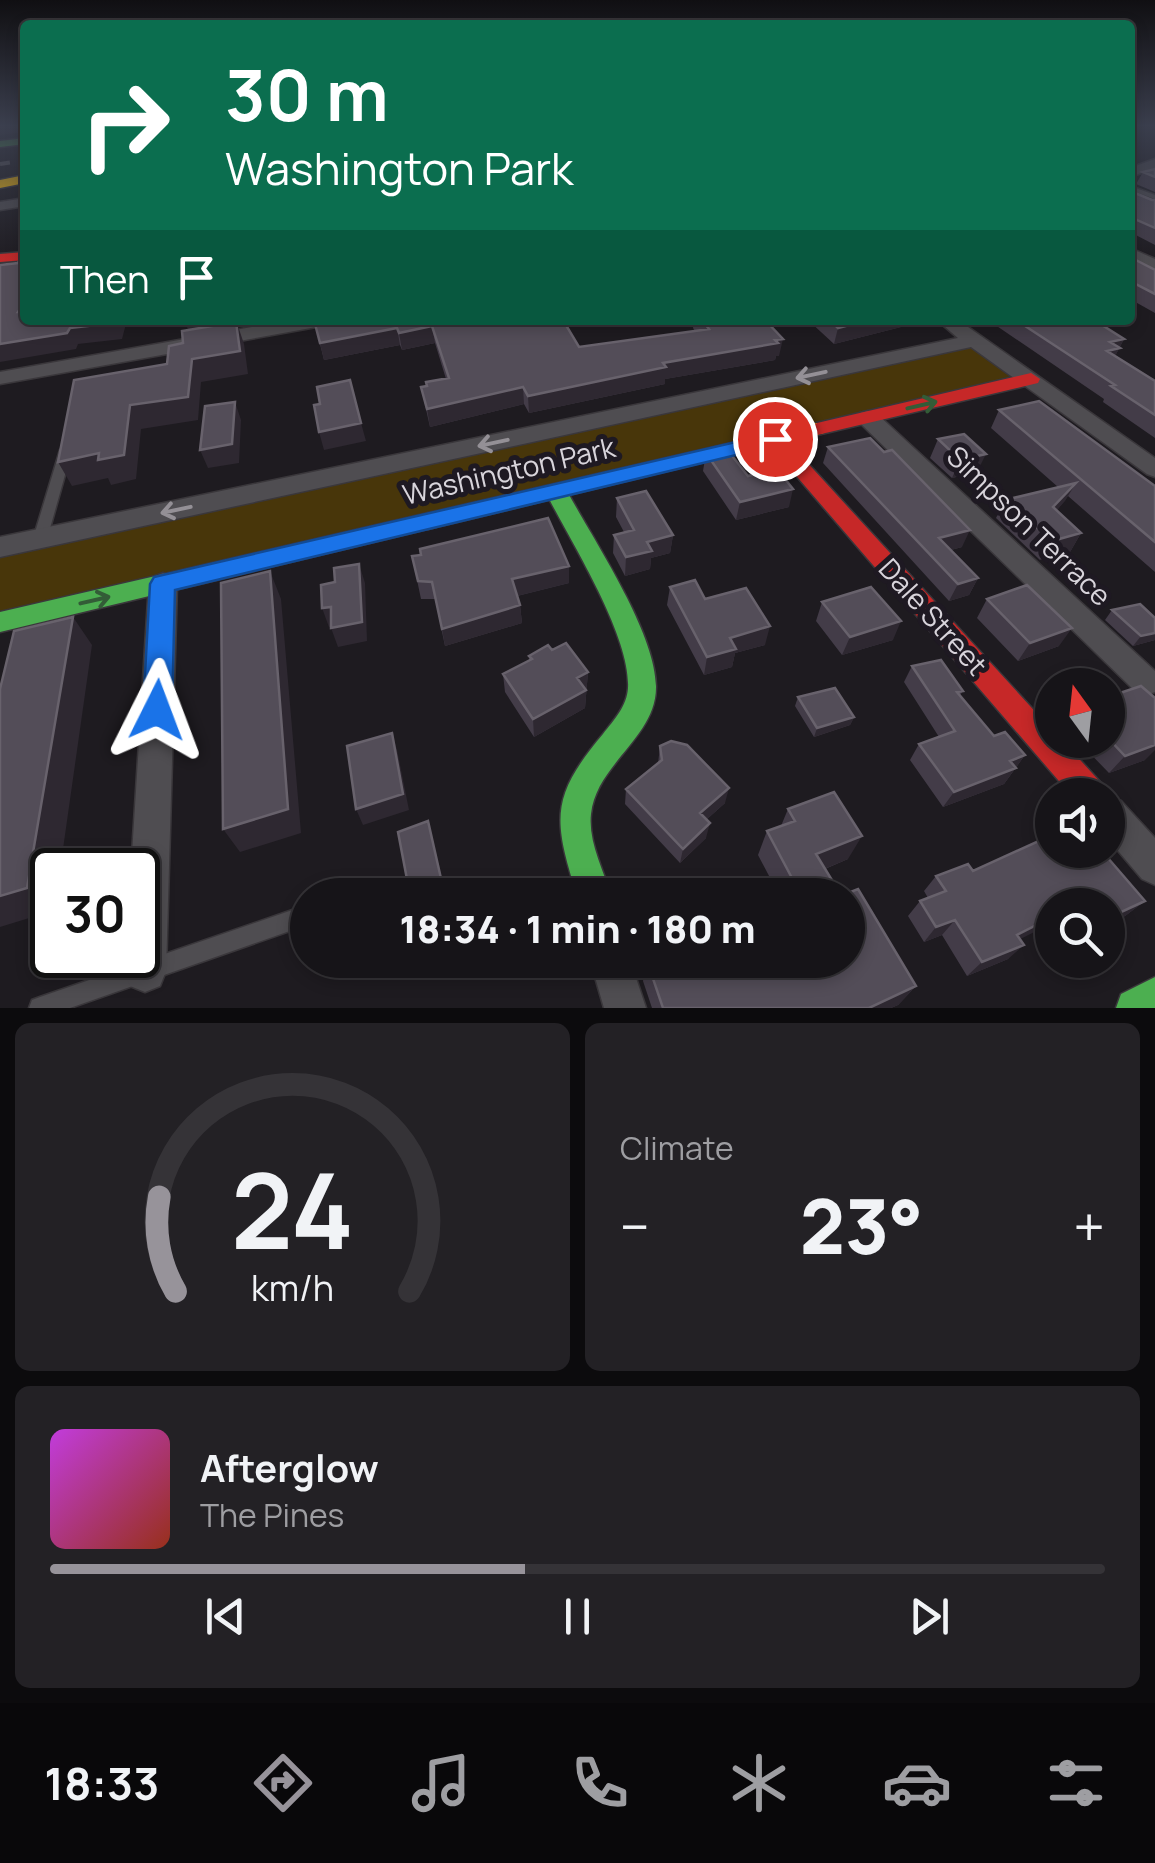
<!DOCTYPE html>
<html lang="en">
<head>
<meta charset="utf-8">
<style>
  :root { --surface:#161418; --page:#232125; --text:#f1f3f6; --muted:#9e9ea2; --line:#353337; --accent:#97939a }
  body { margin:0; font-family:Manrope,sans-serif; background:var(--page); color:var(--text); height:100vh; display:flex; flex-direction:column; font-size:38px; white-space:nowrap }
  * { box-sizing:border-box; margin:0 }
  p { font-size:32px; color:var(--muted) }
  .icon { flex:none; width:55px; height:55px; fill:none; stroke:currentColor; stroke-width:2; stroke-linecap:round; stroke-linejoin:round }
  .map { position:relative; height:1008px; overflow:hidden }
  .drawer { display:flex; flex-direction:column; gap:15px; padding:15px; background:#0c0b0d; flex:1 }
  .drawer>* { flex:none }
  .hud { position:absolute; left:20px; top:20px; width:1115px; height:305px; border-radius:10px; box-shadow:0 5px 15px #0003,0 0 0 2px var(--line); background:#0b6e4f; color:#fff; overflow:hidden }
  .needle { width:65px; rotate:345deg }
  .controls { position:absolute; left:1035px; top:668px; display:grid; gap:20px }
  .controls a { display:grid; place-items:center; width:90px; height:90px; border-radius:50%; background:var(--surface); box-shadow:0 5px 15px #0003,0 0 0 2px var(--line); font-size:50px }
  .speed { position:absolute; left:30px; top:848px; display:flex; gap:20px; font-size:50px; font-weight:700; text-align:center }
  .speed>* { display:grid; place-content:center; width:130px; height:130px; border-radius:50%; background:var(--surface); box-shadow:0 5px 15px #0003,0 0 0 2px var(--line); line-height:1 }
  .speed .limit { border:5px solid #111; border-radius:15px; background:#fff; color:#111 }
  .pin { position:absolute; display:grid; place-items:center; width:85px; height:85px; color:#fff; margin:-42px; border:5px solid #fff; border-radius:50%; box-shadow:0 2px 10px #0007 }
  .me { position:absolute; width:110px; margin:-55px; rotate:3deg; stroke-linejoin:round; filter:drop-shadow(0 0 8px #0008) }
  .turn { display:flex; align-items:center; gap:35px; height:210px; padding:0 40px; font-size:45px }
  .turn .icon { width:130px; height:130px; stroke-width:2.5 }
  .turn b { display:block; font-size:70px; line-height:85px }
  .then { display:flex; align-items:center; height:95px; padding:0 40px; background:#0003; gap:20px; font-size:38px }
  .big { font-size:75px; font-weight:800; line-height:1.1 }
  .drawer .tile { flex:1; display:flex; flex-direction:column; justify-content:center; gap:15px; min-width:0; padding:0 35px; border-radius:15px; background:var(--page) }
  .drawer .dial { align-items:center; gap:0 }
  .dial svg { height:260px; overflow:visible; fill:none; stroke:var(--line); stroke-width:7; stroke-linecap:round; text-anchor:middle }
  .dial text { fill:var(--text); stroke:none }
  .song { display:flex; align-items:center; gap:30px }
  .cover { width:120px; height:120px; border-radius:15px; background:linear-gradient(135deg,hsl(290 70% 55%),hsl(10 70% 35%)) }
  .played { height:10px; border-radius:5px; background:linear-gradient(90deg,var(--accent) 45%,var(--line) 45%) }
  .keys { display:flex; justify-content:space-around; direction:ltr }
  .heat { display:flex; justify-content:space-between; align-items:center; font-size:55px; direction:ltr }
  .drawer .tiles { flex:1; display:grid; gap:15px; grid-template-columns:1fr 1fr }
  .tile:last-child { grid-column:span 2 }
  .trip { position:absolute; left:290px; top:878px; width:575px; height:100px; border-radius:50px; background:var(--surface); box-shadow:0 5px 15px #0003,0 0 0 2px var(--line); font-weight:800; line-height:100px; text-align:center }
  .tab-bar { display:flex; height:160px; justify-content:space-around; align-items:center; background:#09080a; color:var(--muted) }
  .tab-bar .icon { width:70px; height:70px }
  .tab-bar .on { color:var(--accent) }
  .tab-bar b { font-size:45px; color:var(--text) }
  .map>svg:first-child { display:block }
</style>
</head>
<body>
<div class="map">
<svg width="1155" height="1008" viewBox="0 0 1155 1008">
  <rect width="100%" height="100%" fill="#1e1b20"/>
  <path fill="#48360a" d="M975,340l56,39 -1031,243v-75z"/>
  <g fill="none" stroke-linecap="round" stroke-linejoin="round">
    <defs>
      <path id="lane" d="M1130,186l25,9v4l-25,-9z
        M66,446l6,4 -25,89 -2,3h-10l-2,-3 27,-89z
        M304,906l4,2v16l-4,2 -234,82h-41l3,-8 8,-3z"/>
      <path id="street" d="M1155,159v9l-25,9v-9z
        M25,198v8l-25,4v-8z
        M1130,248l25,11v12l-25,-12z
        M291,320h40l-9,6 -322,58v-12z
        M937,320h21l197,138v19l-8,-3 -176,-127 -971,210v-20l958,-199z
        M868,411l8,2 279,258v21l-9,3 -11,-4 -275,-268 -3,-5 3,-5z
        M163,573l10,4 4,7 -11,387 -6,15 -15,6 -15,-6 -6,-15 1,-16h13v-85h-7l18,-286 4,-7z
        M1108,796l13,5 34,37v47l-13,-6 -34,-40z
        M590,960h40l16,48h-42z"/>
      <path id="fast" d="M25,138v6l-25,3v-6z
        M556,484l11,7c27,50 88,140 89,195 1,51 -60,78 -65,128 -3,27 12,55 20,81h-34c-24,-76 -27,-98 26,-161 11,-14 24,-28 25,-46 3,-53 -59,-149 -83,-197z
        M428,513l8,2 4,6 -4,6 -436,105v-20z
        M1155,977v31h-39l5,-14z"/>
      <path id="slow" d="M25,175v8l-25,5v-8z
        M817,423l7,2 3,4 -3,4 -396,96 -12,-8 12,-8z"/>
      <path id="jam" d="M25,252v8l-25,2v-8z
        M1031,373l9,6 -2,4 -221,52 -10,-6 10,-6z
        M775,433l7,2 270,295v10h10l40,44 5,11h-36l-303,-352 -3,-4z"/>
    </defs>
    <use href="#lane" stroke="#3a373b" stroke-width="3"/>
    <use href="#street" stroke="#3a373b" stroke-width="3"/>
    <use href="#fast" stroke="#3a373b" stroke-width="3"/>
    <use href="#slow" stroke="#3a373b" stroke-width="3"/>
    <use href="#jam" stroke="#3a373b" stroke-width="3"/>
    <use href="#lane" fill="#4f4d51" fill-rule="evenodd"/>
    <use href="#street" fill="#4f4d51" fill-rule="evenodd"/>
    <use href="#fast" fill="#4caf50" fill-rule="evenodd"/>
    <use href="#slow" fill="#ffc107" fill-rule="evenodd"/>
    <use href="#jam" fill="#c62828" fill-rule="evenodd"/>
    <path stroke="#59565a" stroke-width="4" stroke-dasharray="10 10" stroke-linecap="butt" d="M0,164l25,-4"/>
  </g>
  <path fill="#433c48" d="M1155,169v23l-19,-8 7,-12z
    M1130,175l5,18 17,7h3v45l-25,-13z
    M1130,257l25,13v43l-25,-14z
    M314,320h249l16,27 116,-16 -2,-3 1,-8h71l14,36h-3l-1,4 -110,19v5l-136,29 -5,-9 -94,23 -9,-40 25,-8 -11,-36 -33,7 -2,-5 -76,15z
    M808,320h95l-2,7 -67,17z
    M988,320h106l30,19 -9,17 40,25v57l-52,-36 1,-3z
    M999,410l156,76v86l-87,-76 -11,14 24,23 -11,19 -30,8 -44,-42 9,-18 53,-13 -67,-59z
    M938,439l39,33 -25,6 -22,-20z
    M828,447l134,100 -11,3 27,28 -9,17 -20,6 -126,-138z
    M706,453l42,23 41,31 -53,13 -33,-49z
    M617,498l56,37 -3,18 -19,5 -1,11 -25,7 -12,-23 1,-18 10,-3 -8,-15z
    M412,556l157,27 -52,13 3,9 2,18 -77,23 -10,-47h-14z
    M670,587l35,12 60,46 -30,8 -3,14 -28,8 -37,-70z
    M987,599l72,47 -41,15 -41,-43z
    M822,602l71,38 -51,15 -26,-34z
    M1112,610l43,8v22l-22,6 -28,-26z
    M529,656l59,16 -3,36 -51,29 -29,-45 -2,-18 26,-13z
    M912,666l51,25 -3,4 34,41 31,19 -21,29 -61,23 -33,-47 9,-16 20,-7 -35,-55z
    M798,697l56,20 -4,8 -36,12 -19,-31z
    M1108,697l37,63 -36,13 -32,-33h31z
    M660,746l65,57 -19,17v18l-26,25 -55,-59 1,-15 32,-25z
    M788,809l60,50 -23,10 16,26h-62l-21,-40 9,-24 14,-5z
    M973,871l172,30 -20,15 -17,8v-19h-56l-32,34 -12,20 -41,17 -25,-41 -18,7 -16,-26 12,-15 8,-3 -4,-7 12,-15z
    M647,961l269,25 -18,19 -7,3h-239l-9,-27z"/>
  <path fill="#2e2831" d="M0,126h25v6l-25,3z
    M115,320h12l-5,19 -44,5 -2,5 -76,13v-18l70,-16z
    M184,320h57v5l-3,1 6,18 4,30 -47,8 -3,38 -57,9 -5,50 -25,6 -3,-7 -36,8 -14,-24 72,-57 58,-8 2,-63z
    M868,320h35l-2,7 -67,17 4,-16z
    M432,326l3,17 -33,7 -3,-17z
    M397,328l3,17 -76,15 -4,-17z
    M783,339l-4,17h-3l-1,4 -110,19v5l-136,29 -1,-17 135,-33z
    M1124,339l-13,25 -12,2 11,-24z
    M523,387l1,17 -94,23 -3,-18z
    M235,402l6,18 -2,43 -31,5 -8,-18z
    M361,423l5,18 -42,9 -5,-18z
    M986,454l-9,18 -25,6 8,-18z
    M1076,483l-11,18 -22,25 10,-19z
    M793,489l-4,18 -53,13 4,-18z
    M970,530l-8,17 -30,8 7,-17z
    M1081,533l-11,19 -30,8 12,-19z
    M673,535l-3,18 -19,5 -1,11 -25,7 1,-19 21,-15z
    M359,564l6,19 2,58 -29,6 -7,-19z
    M569,566v17l-56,14 -1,-18z
    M270,571l11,28 20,234 -61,19 -17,-23z
    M978,578l-9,17 -20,6 9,-17z
    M520,605l2,18 -77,23 -3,-17z
    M331,607l6,18 -8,2 -7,-19z
    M73,617l19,28 -32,225h-8v41l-52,16v-31z
    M901,621l-8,19 -51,15 8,-18z
    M770,626l-5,19 -30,8 -3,14 -28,8 3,-18 23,-19z
    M1072,628l-13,18 -41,15 12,-18z
    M1155,633v7l-22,6 8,-10z
    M588,672l-3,36 -51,29 -1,-18 44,-41z
    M854,717l-4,8 -36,12 3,-9z
    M392,733l5,17 12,60 -46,15 -7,-16z
    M1155,736v14l-10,10 -36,13 16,-17z
    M1025,755l-21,29 -61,23 11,-15 56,-31z
    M729,788l-4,15 -28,25 3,-15z
    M428,821l18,74h-36z
    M710,823l-4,15 -26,25 3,-14z
    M862,836l-14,23 -43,18 11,-23z
    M1100,894l-13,11h-10z
    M1145,901l-20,15 -17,8v-2l9,-8z
    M1052,917v6l-51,26 16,-14z
    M955,920l-13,15 -18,7 12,-15z
    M1024,945l-16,14 -41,17 15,-14z
    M916,986l-18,19 -7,3h-22z"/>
  <path fill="#534d58" stroke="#68626c" stroke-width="2.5" d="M1155,169v8l-12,-5z
    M1130,175h2l3,18 17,7h3v28l-25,-11z
    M25,251v51l-7,10h7v8h90v3l-45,5 -3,5 -67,11v-79l18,-2z
    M1130,257l25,13v24l-25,-13z
    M314,320h249l16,27 130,-18 -7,-9h63l18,19 -8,1 3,3 -115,20 3,4 -138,29 -5,-9 -96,22 -6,-22 6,-1 -1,-4 23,-4 -17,-52 -33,7 -2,-5 -77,15z
    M830,320h38l-30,8z
    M1016,320h78l30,19 -14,3 10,6 -13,3 48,30v34l-44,-29 4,-1z
    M236,322l4,29 -48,8 -4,38 -58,8 -6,50 -26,5 1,-7 -41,9 16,-82 93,-16 2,-18 14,-3 -1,-12z
    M350,380l11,43 -42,9 -5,-27 6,-1 -3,-17z
    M1039,401l116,85v56l-156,-132z
    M235,402l-3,42 -32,6 5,-44z
    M964,434l22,20 -26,6 -22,-21z
    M870,438l14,14 8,-2 78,80 -31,8 39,40 -20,6 -130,-137z
    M726,448l22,28 29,-7 16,20 -53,13 -34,-49z
    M1076,483l-23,24 28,26 -29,8 -47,-41z
    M646,491l27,44 -26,7 5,9 -26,6 -12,-22 20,-5 -17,-32z
    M548,518l21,48 -57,13 8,26 -78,24 -10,-47 -14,-1 -6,-25 9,-1 -1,-6z
    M359,564l3,58 -31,6v-21l-9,1 -1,-23 14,-3 -1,-14z
    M270,571l18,238 -65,20 -2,-246z
    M695,580l10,19 41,-11 24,38 -40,12 6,11 -29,8 -37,-70z
    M1027,585l45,43 -42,15 -43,-44z
    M871,587l30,34 -51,16 -28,-35z
    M1140,604l15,14v15l-14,3 -29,-26z
    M73,617l-46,271 -27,8v-207l14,-58z
    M566,643l22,29 -11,6 9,12 -53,29 -30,-45 29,-15 -3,-3 19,-11 4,5z
    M941,660l22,31 -6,1 37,44 11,-4 20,23 -15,6 6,7 -62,24 -35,-48 36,-13 -43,-65z
    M1141,686l14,12v47l-30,11 -17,-18v-41z
    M835,688l19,29 -37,11 -19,-31z
    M392,733l11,61 -47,15 -9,-63z
    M671,741l16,4 42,43 -29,25 10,10 -27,26 -57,-60 36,-29 -2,-14z
    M834,792l28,44 -46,18 25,41h-40l-34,-64 28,-10 -7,-12z
    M428,821l14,62 -32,12 -12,-63z
    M1052,835v15h49l44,51 -28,13 -17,-20 -23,11h-25v12l-35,18 7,10 -42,17 -27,-42 -19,7 -16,-26 26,-10 -10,-15 32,-12 5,7z
    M858,889l58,97 -47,22h-206l-16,-47 3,-1h198v-65h-5z"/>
  <defs><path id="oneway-shaft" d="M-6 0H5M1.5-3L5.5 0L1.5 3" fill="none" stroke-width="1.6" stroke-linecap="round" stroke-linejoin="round" transform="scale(2.5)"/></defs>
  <g stroke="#949096">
    <use href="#oneway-shaft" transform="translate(811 375) rotate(168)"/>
    <use href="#oneway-shaft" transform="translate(493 443) rotate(168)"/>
    <use href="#oneway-shaft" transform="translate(176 510) rotate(168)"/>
  </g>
  <g stroke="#335c37">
    <use href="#oneway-shaft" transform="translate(922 405) rotate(-13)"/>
    <use href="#oneway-shaft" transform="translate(95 600) rotate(-13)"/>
  </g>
  <linearGradient id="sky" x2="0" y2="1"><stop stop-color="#100f12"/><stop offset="0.47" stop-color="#3b3f4e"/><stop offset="1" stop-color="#3b3f4e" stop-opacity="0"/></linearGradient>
  <rect width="1155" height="267" fill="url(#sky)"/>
  <path fill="#1a73e8" stroke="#114b97" stroke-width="2.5" d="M775,433l7,2 3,4 -3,5 -607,146 -3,120 -4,10 -11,3 -10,-3 -4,-10 7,-126 4,-7z"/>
  <g text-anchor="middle" stroke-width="10" stroke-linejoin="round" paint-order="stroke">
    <g font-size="28" fill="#d8d4db" stroke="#1e1922">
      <text transform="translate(509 471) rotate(-13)" y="10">Washington Park</text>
      <text transform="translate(1029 526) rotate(44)" y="10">Simpson Terrace</text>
      <text transform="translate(933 617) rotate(48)" y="10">Dale Street</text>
    </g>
  </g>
</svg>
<div class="controls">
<a><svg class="needle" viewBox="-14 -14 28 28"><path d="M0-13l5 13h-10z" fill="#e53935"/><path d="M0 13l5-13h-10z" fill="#9e9ea2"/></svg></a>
<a><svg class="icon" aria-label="sound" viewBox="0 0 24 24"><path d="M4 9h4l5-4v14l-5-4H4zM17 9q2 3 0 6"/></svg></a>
<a><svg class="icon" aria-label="search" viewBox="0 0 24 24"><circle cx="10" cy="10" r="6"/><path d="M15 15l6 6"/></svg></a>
</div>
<div class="speed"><div class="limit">30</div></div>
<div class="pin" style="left:775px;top:439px;background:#d93025"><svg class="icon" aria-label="arrive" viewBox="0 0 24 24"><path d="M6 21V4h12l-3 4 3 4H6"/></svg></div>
<svg class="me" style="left:157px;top:710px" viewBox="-20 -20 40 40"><path d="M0-17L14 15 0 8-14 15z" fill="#1a73e8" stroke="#fff" stroke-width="4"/></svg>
<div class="trip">18:34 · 1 min · 180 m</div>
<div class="hud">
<div class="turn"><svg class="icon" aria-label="right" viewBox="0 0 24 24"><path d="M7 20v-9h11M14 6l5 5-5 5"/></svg><div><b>30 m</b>Washington Park</div></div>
<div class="then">Then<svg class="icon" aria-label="arrive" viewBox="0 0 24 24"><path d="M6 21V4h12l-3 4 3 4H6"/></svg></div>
</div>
</div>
<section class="drawer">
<div class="tiles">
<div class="tile dial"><svg viewBox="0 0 100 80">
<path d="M14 69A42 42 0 1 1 86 69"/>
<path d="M14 69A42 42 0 0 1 9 40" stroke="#97939a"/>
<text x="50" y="56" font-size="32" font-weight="700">24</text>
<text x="50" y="72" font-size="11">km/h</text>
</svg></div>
<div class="tile"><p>Climate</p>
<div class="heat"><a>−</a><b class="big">23°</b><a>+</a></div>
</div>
<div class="tile">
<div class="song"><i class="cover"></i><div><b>Afterglow</b><p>The Pines</p></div></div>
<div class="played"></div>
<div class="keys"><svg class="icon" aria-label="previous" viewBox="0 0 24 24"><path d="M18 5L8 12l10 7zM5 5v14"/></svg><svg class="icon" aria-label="pause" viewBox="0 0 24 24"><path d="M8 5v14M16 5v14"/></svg><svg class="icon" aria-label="next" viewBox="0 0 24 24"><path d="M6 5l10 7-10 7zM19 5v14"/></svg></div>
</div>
</div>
</section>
<nav class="tab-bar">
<b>18:33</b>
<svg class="icon on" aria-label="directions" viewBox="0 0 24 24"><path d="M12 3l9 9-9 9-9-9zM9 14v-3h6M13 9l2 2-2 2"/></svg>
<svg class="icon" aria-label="music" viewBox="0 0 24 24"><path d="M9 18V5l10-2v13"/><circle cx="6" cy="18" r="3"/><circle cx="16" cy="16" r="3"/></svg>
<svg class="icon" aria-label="phone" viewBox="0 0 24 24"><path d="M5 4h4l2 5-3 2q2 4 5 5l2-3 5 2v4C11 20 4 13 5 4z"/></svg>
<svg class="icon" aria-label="climate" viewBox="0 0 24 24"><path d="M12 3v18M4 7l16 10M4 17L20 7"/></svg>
<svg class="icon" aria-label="car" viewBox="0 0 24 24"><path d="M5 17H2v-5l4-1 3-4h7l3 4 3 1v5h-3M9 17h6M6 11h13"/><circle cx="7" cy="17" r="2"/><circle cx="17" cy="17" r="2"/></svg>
<svg class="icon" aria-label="filters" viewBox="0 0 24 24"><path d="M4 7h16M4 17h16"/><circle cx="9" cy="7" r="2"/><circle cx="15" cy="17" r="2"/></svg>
</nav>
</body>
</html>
